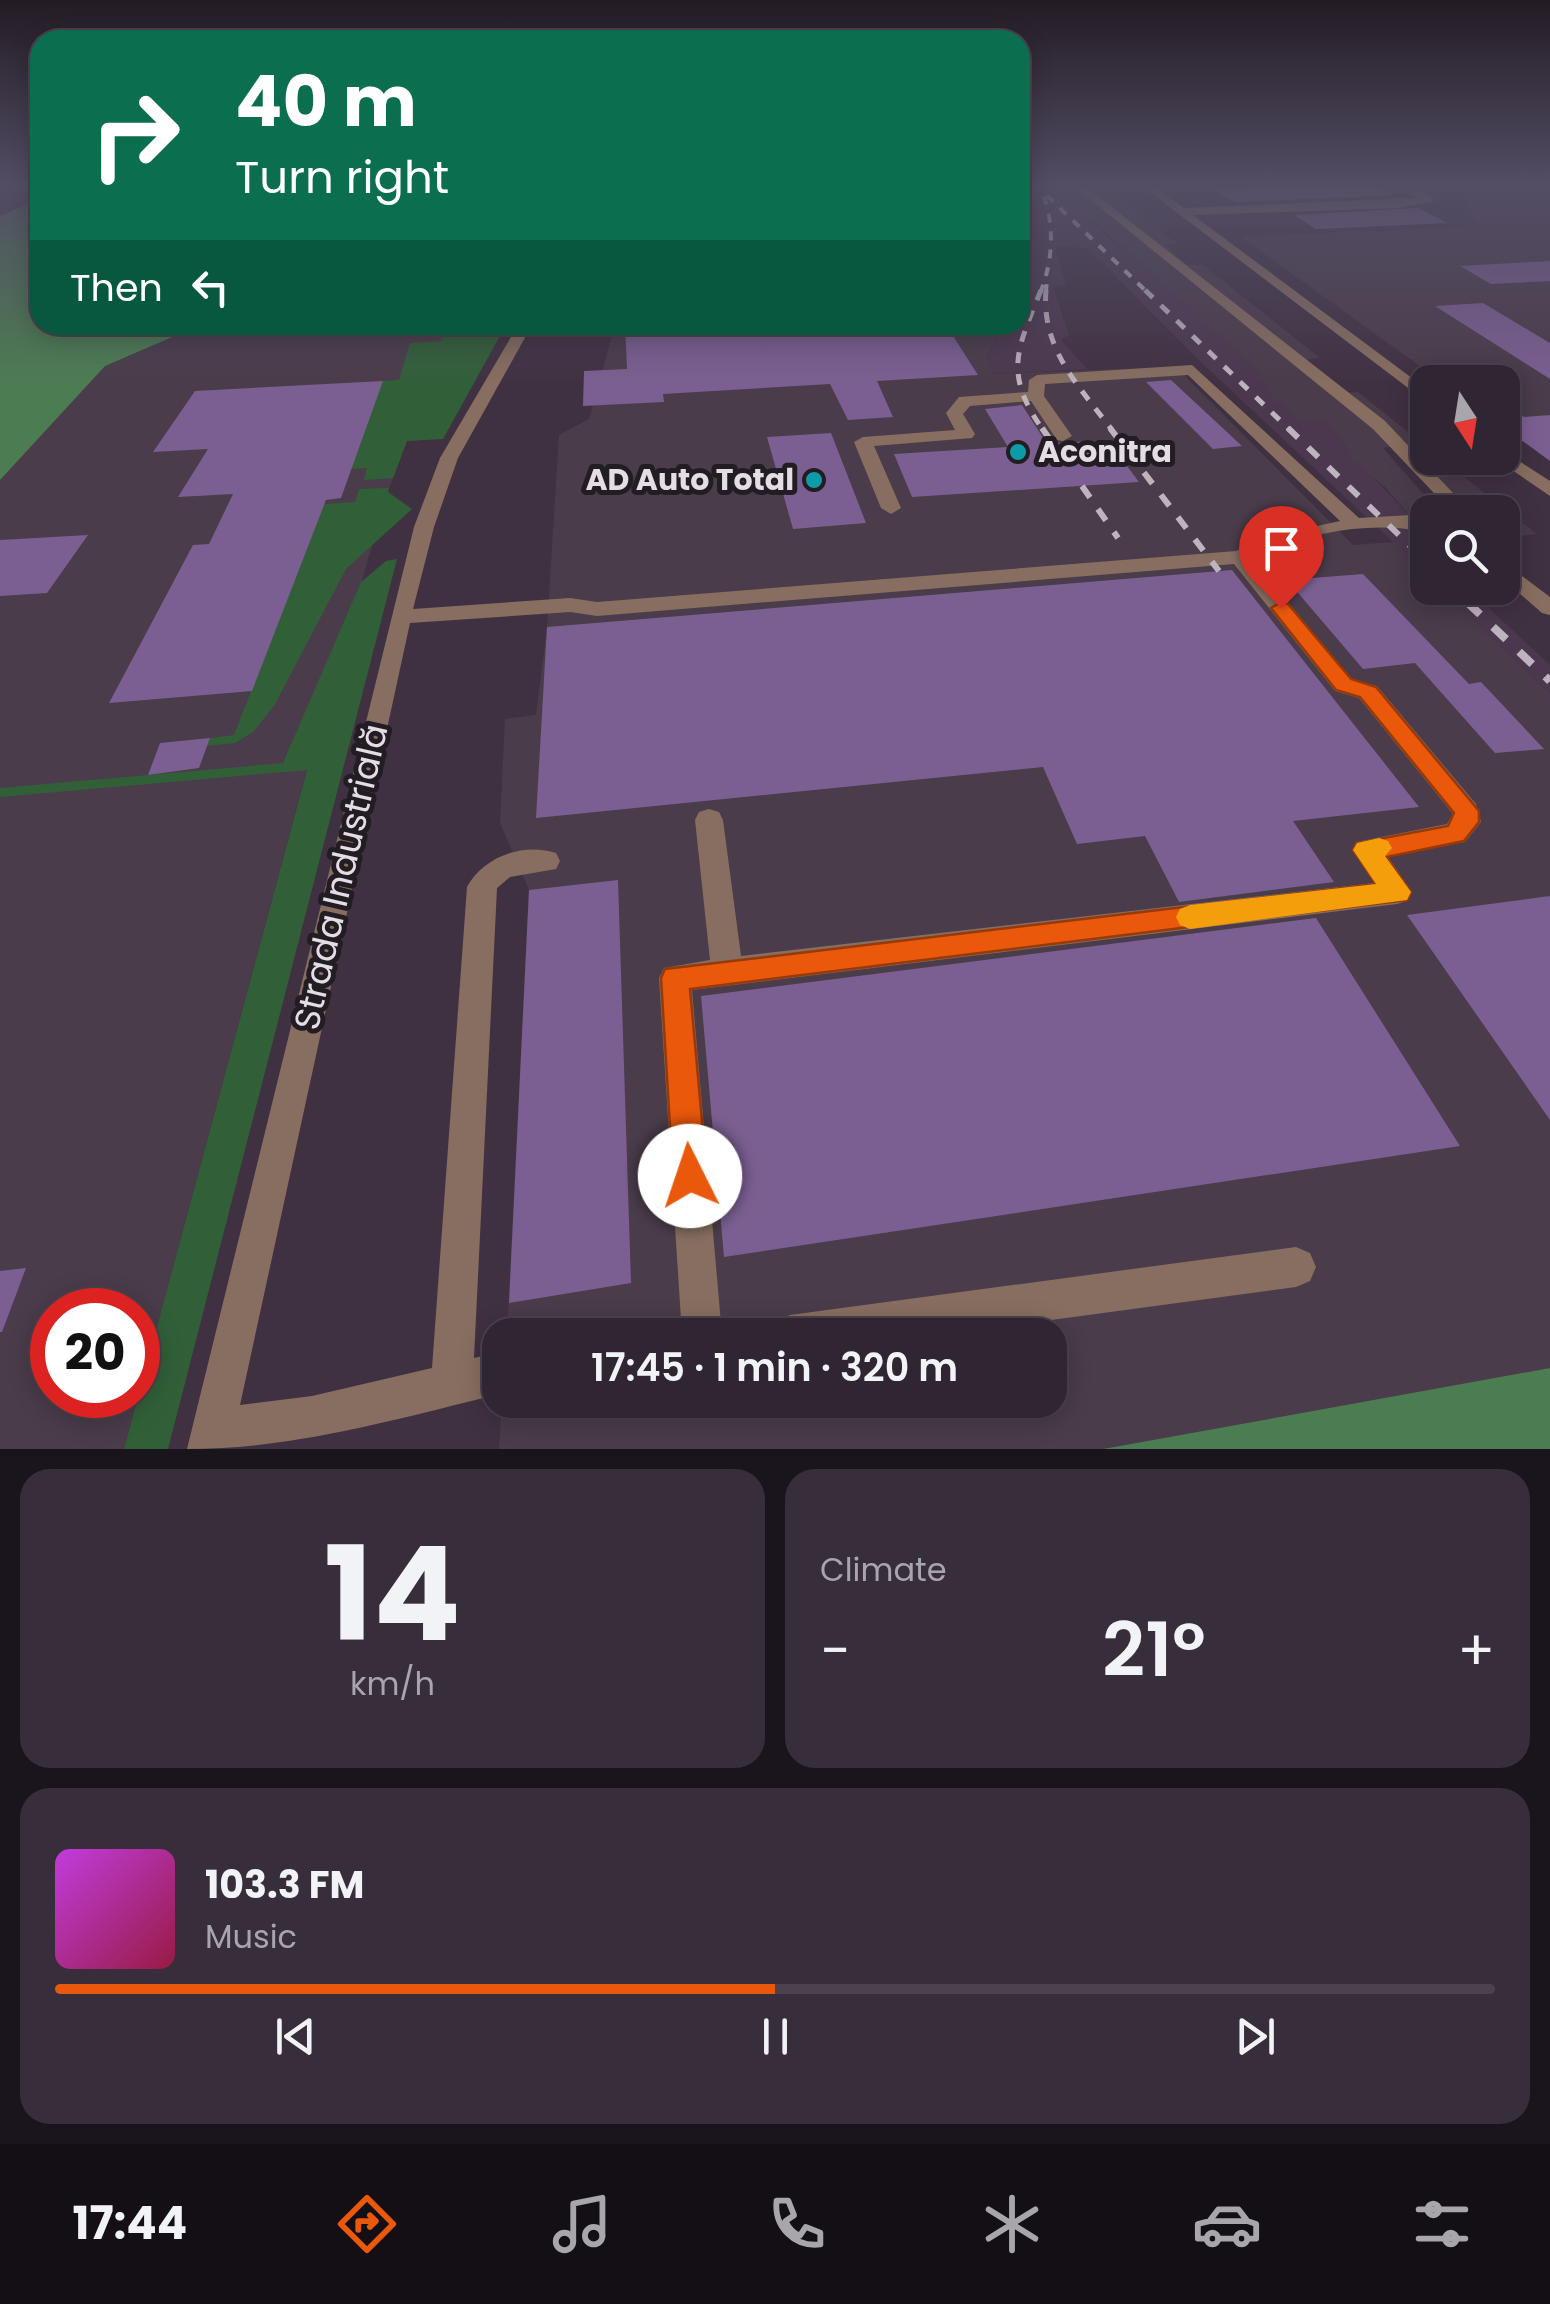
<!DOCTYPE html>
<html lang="en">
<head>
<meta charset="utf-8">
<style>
  :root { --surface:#302532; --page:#382d3a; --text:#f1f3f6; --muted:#a8a5ac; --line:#4b424d; --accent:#ea580c }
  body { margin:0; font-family:Poppins,sans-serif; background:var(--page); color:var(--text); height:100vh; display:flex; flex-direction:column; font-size:38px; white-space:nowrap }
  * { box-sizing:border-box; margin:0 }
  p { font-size:32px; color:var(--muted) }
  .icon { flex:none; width:55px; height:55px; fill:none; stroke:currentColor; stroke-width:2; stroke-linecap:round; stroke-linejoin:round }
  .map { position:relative; height:1449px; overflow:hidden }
  .side { display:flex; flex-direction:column; gap:20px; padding:20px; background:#1a141c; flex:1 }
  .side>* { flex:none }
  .guide { position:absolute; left:30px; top:30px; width:1000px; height:305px; border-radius:30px; box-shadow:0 5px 25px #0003,0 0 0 2px var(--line); background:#0b6e4f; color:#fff; overflow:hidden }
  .needle { width:65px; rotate:168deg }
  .buttons { position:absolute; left:1410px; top:365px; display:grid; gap:20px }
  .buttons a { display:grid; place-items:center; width:110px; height:110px; border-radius:20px; background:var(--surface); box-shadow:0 5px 25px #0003,0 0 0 2px var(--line); font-size:50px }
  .speed { position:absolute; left:30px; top:1288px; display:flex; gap:20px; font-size:50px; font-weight:700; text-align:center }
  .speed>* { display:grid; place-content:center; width:130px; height:130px; border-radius:50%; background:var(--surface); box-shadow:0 5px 25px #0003,0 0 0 2px var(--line); line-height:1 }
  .speed .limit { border:15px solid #d22; background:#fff; color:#111 }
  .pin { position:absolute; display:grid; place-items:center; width:85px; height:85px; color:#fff; margin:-102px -42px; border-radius:50% 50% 50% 0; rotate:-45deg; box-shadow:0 0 10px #0007 }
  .pin .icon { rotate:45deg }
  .me { position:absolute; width:110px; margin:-55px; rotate:356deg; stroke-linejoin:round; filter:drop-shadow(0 0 8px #0008) }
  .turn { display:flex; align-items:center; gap:35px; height:210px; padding:0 40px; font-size:45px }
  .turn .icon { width:130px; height:130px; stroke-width:2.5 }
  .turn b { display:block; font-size:70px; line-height:85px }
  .then { display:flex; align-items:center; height:95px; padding:0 40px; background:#0003; gap:20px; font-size:38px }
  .big { font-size:75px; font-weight:600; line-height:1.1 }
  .side .widget { flex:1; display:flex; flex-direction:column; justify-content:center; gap:15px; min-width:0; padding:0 35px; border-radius:30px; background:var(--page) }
  .side .dial { align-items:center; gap:0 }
  .dial b { font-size:130px; line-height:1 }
  .song { display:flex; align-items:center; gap:30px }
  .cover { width:120px; height:120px; border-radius:15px; background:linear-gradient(135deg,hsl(290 70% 55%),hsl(340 70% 35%)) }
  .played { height:10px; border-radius:5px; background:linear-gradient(90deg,var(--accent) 50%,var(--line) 50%) }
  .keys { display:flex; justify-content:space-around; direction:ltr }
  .heat { display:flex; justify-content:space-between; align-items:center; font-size:55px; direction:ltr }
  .side .tiles { flex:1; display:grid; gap:20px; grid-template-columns:1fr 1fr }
  .widget:last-child { grid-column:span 2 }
  .trip { position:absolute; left:482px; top:1318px; width:585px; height:100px; border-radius:30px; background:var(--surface); box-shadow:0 5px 25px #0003,0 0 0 2px var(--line); font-weight:600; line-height:100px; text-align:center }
  .tab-bar { display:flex; height:160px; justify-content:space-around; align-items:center; background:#130f14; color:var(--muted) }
  .tab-bar .icon { width:70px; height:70px }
  .tab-bar .active { color:var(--accent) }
  .tab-bar b { font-size:45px; color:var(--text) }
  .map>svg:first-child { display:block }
</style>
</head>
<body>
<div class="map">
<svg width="1550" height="1449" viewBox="0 0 1550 1449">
  <rect width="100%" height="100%" fill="#403142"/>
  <path fill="#4b384e" d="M1020,183h48l-14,1 50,50 81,66 72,68 37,50 34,3 25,35 57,60 17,34v24l-224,-210 -116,-116 -32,-2 11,39 -13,2 16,48 -8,5 26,29 -94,5 -6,-14 9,-23 11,-12h13v-40l8,-6 -8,-10v-13l8,-1 -8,-10z
    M1464,183h75l11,13v27l-74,3 -13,-32z
    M1441,588h26l83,77v29z"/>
  <path fill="#4a3c4a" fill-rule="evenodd" d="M1072,183l21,14 26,-1 58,48 -12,1 23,20h15l117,93 -21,2 42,33 17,-1 69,55 1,11h12l97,76 -34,4 -1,-26h-28l-72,-67 -19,3 56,64 -29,4 -24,-28 -39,-32 5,-1 -24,-33 -26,-1 -8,-3 -12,-15h-6l-20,-35 -204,-184z
    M1550,223v237l-47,-34 -1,-44h-60l-201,-145z
    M181,325h307l-81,116 -19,50 -81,278 -183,680h-124v-1004l89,-83zM52,1310h86v85h-86z
    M615,325h392l-11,12 -9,22 6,15 183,-7 177,178 41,-3 33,32 1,14h13l109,106v674l-447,81h-604l3,-49h548v-65h-543l22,-445 -29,-67 5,-104 31,-4 11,-88 12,-192 30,-16z"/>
  <path fill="#316038" d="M446,325h60l-63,114 -36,2 -14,37 -29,2 3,-12 -34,2 50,-89 16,-1 11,-37 31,-2z
    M389,488l-1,4 24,17 -66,60 -72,137 -21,26 -18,11 -28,3 3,-8 24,-3 77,-197 2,-33 42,-3 4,-13z
    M397,559l-229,890h-44l183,-679 -307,27v-9l283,-25 78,-181 25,-21z"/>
  <path fill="#4c7d52" d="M40,199v126h160l-95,41 -105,114v-264z
    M1550,1368v81h-447z"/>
  <path fill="#7b5f92" d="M1334,183h37l24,12 -160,7 -22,-14z
    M1419,208l28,15 -131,6 -22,-14z
    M1550,261v20l-59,3 -31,-18z
    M1483,303l67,40v36l-115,-73z
    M625,325h321l32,50 -101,6 16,36 -45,3 -18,-36 -167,10 1,8 -81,4 1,-35 43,-2z
    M1171,380l71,66 -29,3 -67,-67z
    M383,381l-42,117 -15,2 -74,191 -143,12 84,-158 16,-1 24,-50 -55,3 30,-48 -55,3 42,-61z
    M1502,402l22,15 26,-2v46l-48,-35z
    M1022,405l25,39 43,-3 7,10 18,-1 24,32 -227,15 -18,-43 114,-7 -23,-38z
    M831,433l35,90 -73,6 -26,-92z
    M88,535l-41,58 -47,3v-56z
    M1232,570l187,237 -126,14 41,61 -155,20 -34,-66 -68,8 -34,-77 -507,51 11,-191z
    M1363,574l106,110 12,-2 63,67 -49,4 -80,-90 -52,6 -76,-89z
    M210,738l-11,30 -51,7 12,-32z
    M618,880l13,403 -122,20 20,-413z
    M1550,896v224l-143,-205z
    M1316,918l144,228 -736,111 -23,-261z
    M26,1268l-24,64h-2v-61z"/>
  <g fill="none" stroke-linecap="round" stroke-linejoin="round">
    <path fill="#876e60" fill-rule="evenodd" d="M1070,183h11l304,238 86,91h-19l-79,-83z
      M1138,183h11l35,25 235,-10 -22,-15h12l24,15v4l-34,6 -206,7 235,175v13z
      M518,325h14l-74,133 -24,69 -21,82 157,-11 27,4 639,-51 26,-13 78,-17 -152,-146 -143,9 -1,12 28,40 -9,5 -6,-1 -26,-39 -61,5 -7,8 12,20 -3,4 -98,8 27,62 -10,6 -10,-6 -27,-66 9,-5 92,-7 -9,-17 13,-16 69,-5 1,-12 8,-5 155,-10 167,153 52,-3 17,5v13c-54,-14 -127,0 -176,26l99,120 26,7 99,118 5,18 -16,20 -77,15 24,35 -5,9 -10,3 -705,86 30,345h-40l-23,-357 5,-10 46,-8 -15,-140 4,-8 10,-3 10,3 4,8 18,136 633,-73 -22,-33 4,-8 91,-18 6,-10 -94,-116 -24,-7 -101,-127 -637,52 -27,-4 -160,11 -170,782 72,-9 120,-28 35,-481c16,-30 56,-45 89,-34l4,8 -4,8 -46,8 -13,11 -23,470 26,-6v42c-104,25 -205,55 -313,55l227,-922 26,-69z
      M1502,450l48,31v15l-54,-37 6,-1z
      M1502,561l48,36v18l-8,-2 -40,-35z
      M1296,1247l14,6 6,14 -6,14 -14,6 -356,48h-170l6,-14 14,-6z"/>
    <path stroke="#beb4bf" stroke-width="4" stroke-dasharray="9 9" stroke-linecap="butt" d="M1034,183l114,110
      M1040,293c13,-31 15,-68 3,-99
      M1046,293l1,-17"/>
    <path stroke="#beb4bf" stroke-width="5" stroke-dasharray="11 11" stroke-linecap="butt" d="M1041,290c-24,60 -38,83 2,140
      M1046,290c-5,59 33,96 66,140
      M1145,290l145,140"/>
    <path stroke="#beb4bf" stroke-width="6" stroke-dasharray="14 14" stroke-linecap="butt" d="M1042,428l11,16
      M1110,428l109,143
      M1288,428l140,135
      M1082,486l36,52
      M1453,588l17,16"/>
    <path stroke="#beb4bf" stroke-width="8" stroke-dasharray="18 18" stroke-linecap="butt" d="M1467,602l83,79"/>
  </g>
  <linearGradient id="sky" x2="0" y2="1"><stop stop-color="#231b24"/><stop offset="0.48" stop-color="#534e65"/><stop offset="1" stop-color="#534e65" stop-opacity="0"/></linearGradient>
  <rect width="1550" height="385" fill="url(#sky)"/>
  <path fill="#ea580c" stroke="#983908" stroke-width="2.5" d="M1281,602l7,2 63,75 25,8 103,124v11l-15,19 -78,16 25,35 -4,8 -717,89 17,187 -5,12 -12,5 -12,-5 -5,-12 -12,-198 4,-9 711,-85 -23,-34 4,-7 91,-17 6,-13 -94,-116 -24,-7 -65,-82z"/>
  <path fill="#f59e0b" d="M1379,838l9,3 4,7 -7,8 26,36 -4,8 -217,29 -10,-4 -4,-8 4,-8 10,-4 186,-21 -23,-34 4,-7z"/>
  <g fill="#0f9aa8" stroke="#221c23" stroke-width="4">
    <circle cx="1018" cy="452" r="10"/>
    <circle cx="814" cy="480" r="10"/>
  </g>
  <g text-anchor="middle" stroke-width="10" stroke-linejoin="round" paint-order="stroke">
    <g font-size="30" font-weight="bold" fill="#e5dce6" stroke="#221c23" text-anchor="start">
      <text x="1038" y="462">Aconitra</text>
      <text x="794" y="490" text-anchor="end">AD Auto Total</text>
    </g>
    <g font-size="35" fill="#e5dce6" stroke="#221c23">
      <text transform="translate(341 877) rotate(-77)" y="12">Strada Industrială</text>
    </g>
  </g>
</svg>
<div class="buttons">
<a><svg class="needle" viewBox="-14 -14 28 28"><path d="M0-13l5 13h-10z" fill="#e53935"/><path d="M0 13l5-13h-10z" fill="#a8a5ac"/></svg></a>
<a><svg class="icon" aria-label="search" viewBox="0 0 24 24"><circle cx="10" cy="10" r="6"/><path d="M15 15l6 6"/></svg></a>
</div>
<div class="speed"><div class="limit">20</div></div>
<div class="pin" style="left:1281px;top:608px;background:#d93025"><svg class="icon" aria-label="arrive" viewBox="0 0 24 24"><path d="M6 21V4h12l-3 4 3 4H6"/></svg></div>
<svg class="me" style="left:690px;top:1176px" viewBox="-20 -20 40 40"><circle r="19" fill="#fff"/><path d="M0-13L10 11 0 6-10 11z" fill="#ea580c"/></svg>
<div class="trip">17:45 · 1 min · 320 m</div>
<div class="guide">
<div class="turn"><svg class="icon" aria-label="right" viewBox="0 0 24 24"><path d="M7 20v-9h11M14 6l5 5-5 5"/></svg><div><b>40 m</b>Turn right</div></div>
<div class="then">Then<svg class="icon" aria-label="left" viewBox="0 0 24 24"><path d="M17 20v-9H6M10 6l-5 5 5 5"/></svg></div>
</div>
</div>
<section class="side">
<div class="tiles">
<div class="widget dial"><b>14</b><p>km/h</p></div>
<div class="widget"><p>Climate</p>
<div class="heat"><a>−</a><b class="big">21°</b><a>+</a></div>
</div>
<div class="widget">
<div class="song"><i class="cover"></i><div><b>103.3 FM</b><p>Music</p></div></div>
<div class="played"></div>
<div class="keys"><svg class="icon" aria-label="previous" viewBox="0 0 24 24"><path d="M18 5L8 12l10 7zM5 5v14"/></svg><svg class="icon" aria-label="pause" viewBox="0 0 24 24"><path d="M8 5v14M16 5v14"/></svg><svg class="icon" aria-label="next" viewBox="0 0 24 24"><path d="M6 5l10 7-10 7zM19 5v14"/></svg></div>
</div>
</div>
</section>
<nav class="tab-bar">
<b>17:44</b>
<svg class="icon active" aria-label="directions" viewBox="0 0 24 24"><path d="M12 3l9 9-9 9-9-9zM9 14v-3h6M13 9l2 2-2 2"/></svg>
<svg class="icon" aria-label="music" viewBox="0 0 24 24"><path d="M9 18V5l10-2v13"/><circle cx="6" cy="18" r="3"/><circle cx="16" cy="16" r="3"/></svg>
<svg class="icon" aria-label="phone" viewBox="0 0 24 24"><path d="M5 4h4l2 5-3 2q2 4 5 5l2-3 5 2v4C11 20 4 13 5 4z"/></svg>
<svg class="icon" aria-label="climate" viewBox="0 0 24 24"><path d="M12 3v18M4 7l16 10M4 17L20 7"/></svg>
<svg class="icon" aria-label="car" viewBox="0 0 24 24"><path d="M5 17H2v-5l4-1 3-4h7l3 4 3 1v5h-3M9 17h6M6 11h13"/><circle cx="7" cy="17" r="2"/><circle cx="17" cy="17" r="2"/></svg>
<svg class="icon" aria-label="filters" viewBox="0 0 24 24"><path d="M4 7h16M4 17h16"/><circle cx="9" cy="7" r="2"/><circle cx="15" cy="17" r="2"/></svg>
</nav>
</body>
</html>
